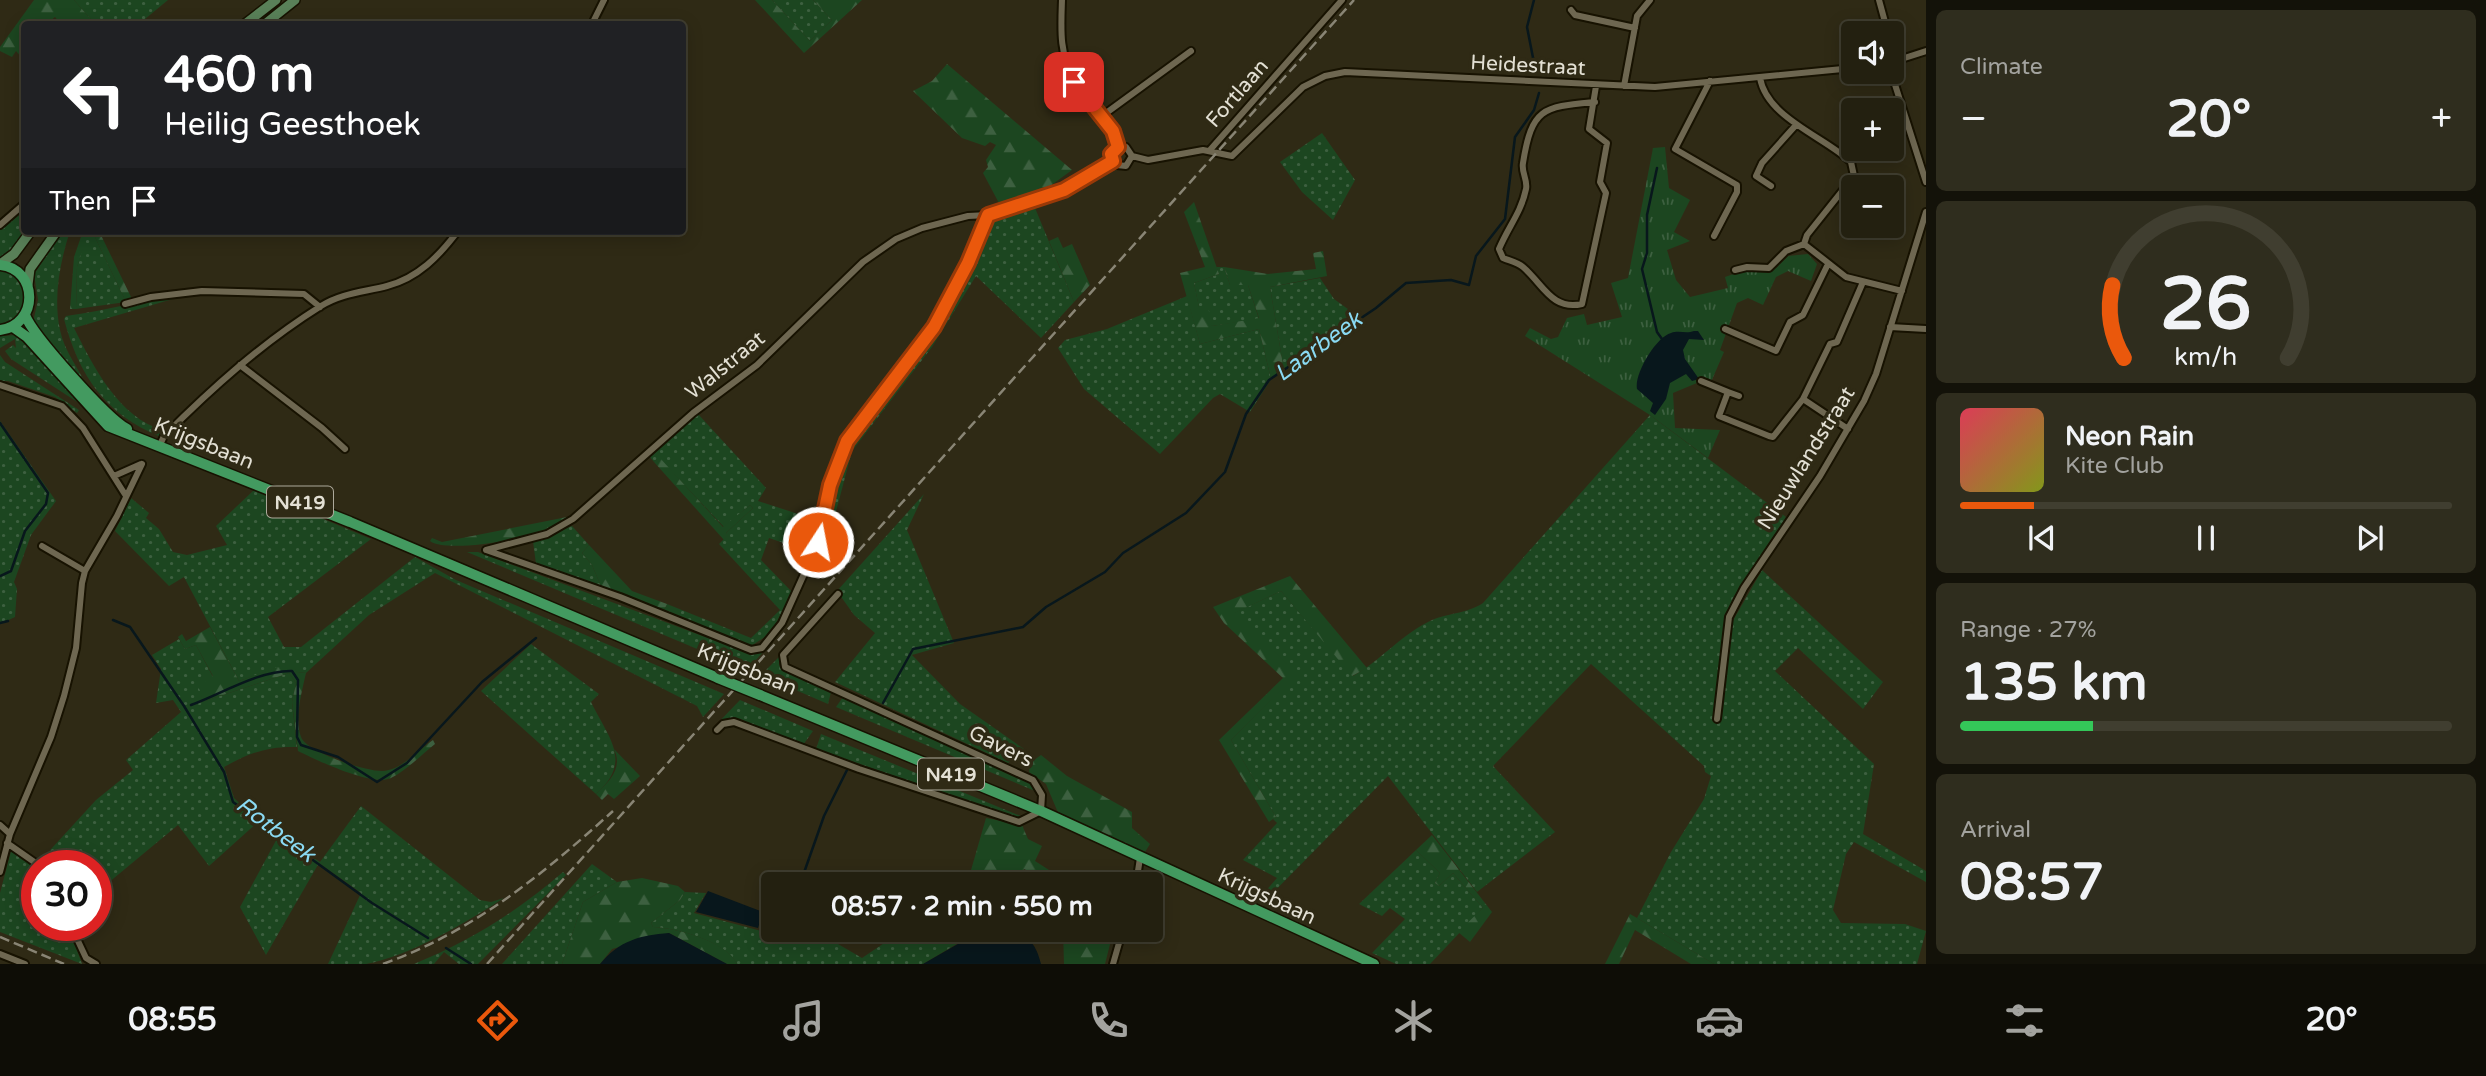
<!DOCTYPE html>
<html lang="en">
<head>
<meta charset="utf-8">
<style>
  :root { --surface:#232010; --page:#2f2d1e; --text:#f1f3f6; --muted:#a3a39f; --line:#403e30; --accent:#ea580c }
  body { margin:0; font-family:"Varela Round",sans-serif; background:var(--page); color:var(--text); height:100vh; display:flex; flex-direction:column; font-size:26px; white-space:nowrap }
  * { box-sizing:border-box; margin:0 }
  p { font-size:23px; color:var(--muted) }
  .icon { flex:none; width:38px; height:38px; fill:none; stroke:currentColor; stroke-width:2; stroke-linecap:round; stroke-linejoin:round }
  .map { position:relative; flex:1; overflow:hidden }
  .drawer { display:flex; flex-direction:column; gap:10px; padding:10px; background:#131209; width:560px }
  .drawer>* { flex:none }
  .top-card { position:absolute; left:21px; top:21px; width:665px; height:214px; border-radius:7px; box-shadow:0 4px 18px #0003,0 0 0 2px var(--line); background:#202124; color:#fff; overflow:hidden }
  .tools { position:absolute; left:1841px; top:21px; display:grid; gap:14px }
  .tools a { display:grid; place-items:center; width:63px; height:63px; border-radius:7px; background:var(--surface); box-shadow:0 4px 18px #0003,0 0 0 2px var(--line); font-size:35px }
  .speed { position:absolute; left:21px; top:850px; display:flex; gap:14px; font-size:35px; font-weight:700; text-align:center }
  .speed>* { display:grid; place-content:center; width:91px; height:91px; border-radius:50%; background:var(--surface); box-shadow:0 4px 18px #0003,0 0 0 2px var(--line); line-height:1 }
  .speed .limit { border:10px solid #d22; background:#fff; color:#111 }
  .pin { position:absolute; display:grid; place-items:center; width:60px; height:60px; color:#fff; margin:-30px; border-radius:14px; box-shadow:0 4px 10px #0006 }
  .me { position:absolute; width:77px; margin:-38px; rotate:11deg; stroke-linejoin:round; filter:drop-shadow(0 0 5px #0008) }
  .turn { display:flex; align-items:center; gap:24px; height:147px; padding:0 28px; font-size:32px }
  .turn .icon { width:91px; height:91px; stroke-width:2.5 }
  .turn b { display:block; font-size:49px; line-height:60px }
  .then { display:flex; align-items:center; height:66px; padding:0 28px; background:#0003; gap:14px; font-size:26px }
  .big { font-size:52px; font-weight:700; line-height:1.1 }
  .drawer .card { flex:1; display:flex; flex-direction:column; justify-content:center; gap:10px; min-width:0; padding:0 24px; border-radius:10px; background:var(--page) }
  .drawer .dial { align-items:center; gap:0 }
  .dial svg { height:182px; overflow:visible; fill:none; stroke:var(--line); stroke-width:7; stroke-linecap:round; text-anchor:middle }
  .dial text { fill:var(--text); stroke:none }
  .song { display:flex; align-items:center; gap:21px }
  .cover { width:84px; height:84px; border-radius:10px; background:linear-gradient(135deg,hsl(350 70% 55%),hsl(70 70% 35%)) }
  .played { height:7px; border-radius:4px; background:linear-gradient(90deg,var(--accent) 15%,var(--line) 15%) }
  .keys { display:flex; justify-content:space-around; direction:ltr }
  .heat { display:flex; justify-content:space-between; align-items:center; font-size:38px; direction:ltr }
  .charge { height:10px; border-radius:5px; background:linear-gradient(90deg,#34c759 27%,var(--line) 0) }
  .trip { position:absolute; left:761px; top:872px; width:402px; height:70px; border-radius:7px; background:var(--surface); box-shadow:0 4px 18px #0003,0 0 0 2px var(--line); font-weight:700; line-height:70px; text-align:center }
  .menu { display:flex; height:112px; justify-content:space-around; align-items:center; background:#0e0d06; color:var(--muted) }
  .menu .icon { width:49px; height:49px }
  .menu .current { color:var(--accent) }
  .menu b { font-size:32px; color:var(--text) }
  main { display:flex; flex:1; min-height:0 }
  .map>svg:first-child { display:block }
</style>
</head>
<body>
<main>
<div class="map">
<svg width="1926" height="964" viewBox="0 0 1926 964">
  <defs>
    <pattern id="grass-dots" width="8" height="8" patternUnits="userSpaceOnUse" patternTransform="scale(1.75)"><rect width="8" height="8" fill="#1c4620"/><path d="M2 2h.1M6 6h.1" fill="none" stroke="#3d6040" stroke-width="1.8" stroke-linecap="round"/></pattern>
    <pattern id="forest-firs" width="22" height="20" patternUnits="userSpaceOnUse" patternTransform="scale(1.75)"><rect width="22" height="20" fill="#1c4620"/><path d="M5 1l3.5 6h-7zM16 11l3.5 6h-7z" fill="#3d6040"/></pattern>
    <pattern id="park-tufts" width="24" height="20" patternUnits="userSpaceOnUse" patternTransform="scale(1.75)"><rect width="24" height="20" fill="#1c4620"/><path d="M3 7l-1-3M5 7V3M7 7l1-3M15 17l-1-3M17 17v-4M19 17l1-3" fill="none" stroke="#3d6040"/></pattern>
  </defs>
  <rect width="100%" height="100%" fill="#2f2a15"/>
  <path fill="url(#grass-dots)" d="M74,0h94l-29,24h-44z
    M772,0h41l19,20 -22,21z
    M1322,133l33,47 -22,40 -31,-28 -22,-30z
    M1035,208l39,94 -33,36 -65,-62 -44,71 -80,104 -23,87 2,13 -9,-12 18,-74 11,-25 84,-109 34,-61 23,-51z
    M24,211v20h5l-15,18 -14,11v-30z
    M63,231h7c-10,31 -17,66 -10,99 4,21 20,40 28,59l-55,-67 5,-22 -4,-26z
    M87,233l7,2 32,67 -50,7 1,-42z
    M1216,267h8l6,18h18l11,34 -47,7 -13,-18 -5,-25 25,-9z
    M0,270c33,8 31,46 0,56z
    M1320,278l14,21 25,18 -30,25 -45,29 -14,-84z
    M183,296l-109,32c19,38 45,90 89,102l-2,7c-56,-23 -82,-61 -97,-118l2,-3c39,-5 78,-17 117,-20z
    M1187,296l13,48 59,-15 12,50 -21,33 -30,-18 -7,4 -53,56 -76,-65 -26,-41 7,-8 42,-11z
    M17,335l10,8 58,64 -74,-48 -6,-8 8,-6 3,3 -1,-9 -15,9v-12z
    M0,355l5,7 74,48 -2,3 -22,-16 -47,-16h-8z
    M698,414l68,74 -8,13 59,19 -7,32 -41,-14 -8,22 31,32 -21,41 -20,13 -87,-36 3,-6 84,34 29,-28 -61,-66 8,-8 -1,-3 27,-25 -3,-3 -26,22 -65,-69 -5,4 -4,-5z
    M1650,415l136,102 -53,81 -9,22 7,4 31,-54 121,112 -20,27 -65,-61 -23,23 99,93 -11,70 63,37v11l-72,-40 -8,12 -13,56 8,13 64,1 21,7 -9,33h-203l-77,-46 34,-66 33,-53 7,-23 -6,-4 -1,-6 -113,-102 -98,102 62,66 -78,60 -89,-116 -126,128 -6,-2 21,-24 -34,-18 34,-37 -4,-4 3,-2 -45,-77 66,-66 -63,-61 47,-22 72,85c27,-15 47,-40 75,-54 17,-9 39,-8 55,-19z
    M0,421l56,80 -25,34 -17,47 3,7 -2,28 -15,7z
    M254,490l117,49 -103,78 16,30h17l114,-90 41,23 268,114 -21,23 -6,-11 -262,-133 -66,42 -63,58 -9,-1 -7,-9 -51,18 -55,-104 -15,9 -54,-55 16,-33 18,15 -3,5 13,11 14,23 14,3 40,-10 -11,-19z
    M924,494l-17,36 47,113 -42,12 48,49 64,45 -16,14 -173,-81 40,-49 -21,-18 -17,-24z
    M572,526l17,19 -7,8 10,12 9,21 -65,-22 -3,-23z
    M467,552h11l262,98 24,1 -17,19z
    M179,639l6,10 11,-4 17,32 -11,19 -12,10 99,-33 7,10 -4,19 5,45c-29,-1 -48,6 -73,20l10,31 25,23 -50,45 -31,-41 -82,68v-27h-50l-5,-6 55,-60 37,-30 -7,-10 55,-48 -8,-12 -17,3 5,-34 -9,-14z
    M531,644l68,50 -8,8c18,37 42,59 5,92l-115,-103z
    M779,657v8l4,5 48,22 -3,12 -67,-29z
    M843,697l187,85 5,9 -199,-84z
    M740,700l73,31 -10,14 -69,-26 -7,-1 -10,12 -4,-2z
    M821,734l202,83 -3,2 -204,-70z
    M361,806l119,94 11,2 13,-4c-37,24 -94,58 -138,66 -12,0 -26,0 -38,0l33,-71 -42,-30 -53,92 -26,-48 39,-72 41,27z
    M1416,850l24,23 -5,10 4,3 14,-13 30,35 -53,56h-34l-24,-11 33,-34 -15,-11 -8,8 -23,-12z
    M11,851l23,14 3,61h31l14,38 -82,-32v-39z
    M592,864l25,18 -34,20 -21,62h-60z
    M563,872l3,3 -88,89h-19l-15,-12 -10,12h-20c55,-22 104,-53 149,-92z
    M685,892l21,1 -12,20 116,31 4,-14 48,28 43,-29h69l-2,6 -49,29h-186c-11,-23 -61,-36 -84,-37l-2,-4 29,-23z"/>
  <path fill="url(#forest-firs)" d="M34,0h40l21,24h-34l-6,-7 -9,7h-22v36l-8,-9 -4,6 -12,-6v-4z
    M755,0h17l38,41 22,-21 -19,-20h49l-58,53z
    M947,64l125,106 -26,19 -46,16 -17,-32 5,-6 -2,-7 10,-15 -6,-3 -5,4 -23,-8 -49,-47 19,-10z
    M1194,202l25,72 -25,9 5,24h9l4,19 47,-8 -11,-33h-18l-6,-18 44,7 48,-5 -3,-16 10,-2 4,25 -57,11 14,84 -13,8 -12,-50 -59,15 -20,-71 25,-6 -21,-55z
    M83,231h16l33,68 -6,3 -32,-67 -6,-2 -11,34 -1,42h-6l4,-52z
    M1058,237l5,11 9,-4 18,41 -16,17 -25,-61z
    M659,457l64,70 27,-22 3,3 -27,25 2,3 -4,4 -70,-78z
    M567,517c-11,19 -119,38 -137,24l2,-3 10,4z
    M589,545l43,46 35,13 -3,6 -63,-24 -9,-21 -10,-12z
    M1290,576l77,92 -15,8 -71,-85 -46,22 63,61 -67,66 45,77 -7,5 -50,-82 64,-62 -59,-55 -11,-16z
    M210,627l29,54 52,-19 6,10 9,1c-4,18 -12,46 -5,64 5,15 66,35 82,34 18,-1 36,-21 50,-31l2,4c-14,11 -28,26 -44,34 -18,9 -75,-18 -93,-27l-6,-49 4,-19 -7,-10 -99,33 -2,-5 14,-5 -4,-10 15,-10 -17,-31 -11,4 -7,-12 4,-3 4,7z
    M614,749l26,27 -26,23 -6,-5 -6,6 -6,-6c14,-13 27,-26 18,-45z
    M1041,755l26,21 65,36v16l18,16 -5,8 -86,-37 -13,-31 -17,-12 1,-9z
    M986,818l36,7 6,14 14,7 -7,15 36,23h-15l-32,-15 -9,15h-48z
    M1432,835l60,77 -22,30 -12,-10 25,-24 -30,-35 -14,13 -4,-3 5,-10 -24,-23z
    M642,878l36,8 7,6 -5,8 -29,23 2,4c23,1 74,14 84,37h-10l-58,-31 -57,16 -12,15h-38l21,-62 34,-20z
    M1630,914l7,4 77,46h-23l-56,-34 -16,34h-14z
    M1063,929h38l9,15 -5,20h-41z"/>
  <path fill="url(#park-tufts)" d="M1665,147l4,41 21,12 -16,32 16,9 -23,9 9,30 14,17 38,-9 -3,-11 23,-8 28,-1 12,-12 20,-2 9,10 -6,17 -23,-10 -12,6 -13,28 -15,-7 -11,5 -17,47 4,2 -13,30 -7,-2 -31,13 2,35 45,2 -12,28 -58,-43 -125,-79 5,-8 21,11 7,-2 9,-19 17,-4 3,11 35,-8 -11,-34 17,-5 25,-130z"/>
  <path fill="#08171c" d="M1694,331h4l6,9 -15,-1 -6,11 2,9 14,20 -7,2 -6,-7 -16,9 -4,16 -11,16 -5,-4 3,-8 -16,-14c-3,-15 19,-52 34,-56 8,-3 15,1 23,-2z
    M708,891l55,21 -5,16 -62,-16z
    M984,929c31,0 49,2 57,35h-118z
    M669,933l58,31h-127c19,-23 40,-29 69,-31z"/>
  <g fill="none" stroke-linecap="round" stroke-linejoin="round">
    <path stroke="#08171c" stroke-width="2.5" d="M1534,0l-7,27 9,46
      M1657,168l-10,47v38l-5,16 15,63 5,7
      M0,423l48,70 -2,11 -21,27 -14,40 -11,5
      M113,620l17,7 54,79 40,66 9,30 139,101 56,35
      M0,623l8,-2
      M883,703l30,-54 110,-22 23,-20 59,-35 18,-19 63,-40 39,-41 21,-58 23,-34 107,-72 30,-25 45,-3 18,5 7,-29 29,-37 10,-82 19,-27 5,-17
      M191,705c30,-11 69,-35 101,-34l6,9 -1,57 4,8 37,12 39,25 30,-19 75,-81 54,-44
      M800,884l24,-68 23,-46
      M446,948l25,16"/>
    <defs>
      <path id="minor" d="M1062,0c-1,29 -3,53 12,79 12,23 41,41 44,68
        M1879,0l9,33
        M1571,10l4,5 60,13
        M592,24l12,-24
        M1892,62l34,-11
        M1891,72l35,110
        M1710,81l-35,68 62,36v7l-23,44
        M1624,86l13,-70 13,-16
        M1595,102c-52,5 -63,5 -72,61 -2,9 5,17 3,26 -5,24 -18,38 -27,60l4,9c7,3 14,4 20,9 20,17 29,44 59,37l24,-111 -6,-11 7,-39 -18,-14 7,-43
        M1102,116l89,-65
        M1118,147l-7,10 6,8 9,1 6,-10
        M1118,147h8l6,9
        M1210,150l132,-150
        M1132,156l16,4 55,-10 29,6 71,-69 22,-11 20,-4 310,15 198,-19
        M1771,186l-15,-10 6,-13 34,-38
        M0,225l24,-21
        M1804,244l42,33 56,14
        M1735,270l12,-3 22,1 17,-17 18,-7 3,-9 47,-59 -3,-14c-26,-25 -84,-44 -91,-84
        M125,304l26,-7 51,-6 102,3 16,13
        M1890,327l36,2
        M1725,329l51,22 14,-29 13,-7 25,-51
        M240,365l82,63 23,21
        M1701,381l27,11 -9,24 50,20 4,1 30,-38 45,30
        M0,385l62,21 21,22 43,68
        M1728,392l11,4
        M1803,399l27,-55 7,-2 26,-60
        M160,445l4,-9c48,-48 98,-93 157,-130 21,-13 43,-14 66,-20 31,-8 52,-30 71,-55
        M114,476l27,-12
        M42,546l43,25
        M486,550l134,47 131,53 11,-2 20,-25 36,-80 12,-58 17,-44 87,-114 34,-64 20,-48
        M486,550l61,-16 26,-15 120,-106 64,-48 106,-103 33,-23 26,-11 46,-12 20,-1 57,-17 43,-21 25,-16
        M1717,719l12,-102 15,-29 76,-112 44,-75 12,-27 50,-162
        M717,730l6,-6 11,-2 125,47 160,53 22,-11 1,-16 -9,-15 -248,-113 -2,-12 55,-61
        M0,825l10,9
        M7,843l33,23
        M0,872l10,-38 41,-97 13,-41 12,-48 6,-65 3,-12 32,-55 25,-52
        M1136,884l4,-26
        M71,926l15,32 10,6
        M0,954l25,10
        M1113,964l10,-35"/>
      <path id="secondary" d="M245,24l31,-24
        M265,24l30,-24
        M0,264l14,-10 17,-23
        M28,285l2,-16 27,-38"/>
      <path id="primary" d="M0,265c39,4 39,60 0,65
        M25,315c8,21 82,103 102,114
        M13,327l14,10 81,89 242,96 368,156
        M760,695l281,116 333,153"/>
    </defs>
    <use href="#minor" stroke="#171201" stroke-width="10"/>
    <use href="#secondary" stroke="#171201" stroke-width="12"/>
    <use href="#primary" stroke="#171201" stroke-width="13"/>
    <use href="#minor" stroke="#6e6751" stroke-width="6"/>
    <use href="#secondary" stroke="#598058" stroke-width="9"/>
    <use href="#primary" stroke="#439a60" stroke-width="10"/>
    <path stroke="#898575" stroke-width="2.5" stroke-dasharray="10 5" stroke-linecap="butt" d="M0,937l64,27
      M383,964c91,-33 159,-89 230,-153
      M487,964l867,-964"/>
    <defs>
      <path id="primary-bridge" d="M718,678l42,17"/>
    </defs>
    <use href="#primary-bridge" stroke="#171201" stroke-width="13" stroke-linecap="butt"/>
    <use href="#primary-bridge" stroke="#439a60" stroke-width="10"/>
  </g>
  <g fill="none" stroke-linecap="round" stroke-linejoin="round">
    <defs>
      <path id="route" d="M818,542l12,-57 17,-44 87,-114 34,-64 20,-48 76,-25 49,-29 -2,-7 7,-7 -5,-16 -39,-49"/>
    </defs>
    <use href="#route" stroke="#983908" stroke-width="18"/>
    <use href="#route" stroke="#ea580c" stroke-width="12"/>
  </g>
  <g text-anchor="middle" stroke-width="7" stroke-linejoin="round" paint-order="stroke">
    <g fill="#2f2a15" stroke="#ada99b" stroke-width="2">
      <rect x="267" y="486.5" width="66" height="31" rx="5"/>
      <rect x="918" y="758.5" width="66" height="31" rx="5"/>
    </g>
    <g font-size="19" font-weight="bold" fill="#e3e0d4">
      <text x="300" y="509">N419</text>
      <text x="951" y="781">N419</text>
    </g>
    <g font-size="21" fill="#e3e0d4" stroke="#2f2a15">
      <text transform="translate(1528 65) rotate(3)" y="7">Heidestraat</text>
      <text transform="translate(1237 93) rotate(-49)" y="7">Fortlaan</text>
      <text transform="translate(725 365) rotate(-39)" y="7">Walstraat</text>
      <text transform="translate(204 443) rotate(22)" y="7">Krijgsbaan</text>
      <text transform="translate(1806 458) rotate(-58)" y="7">Nieuwlandstraat</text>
      <text transform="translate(747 669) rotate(22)" y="7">Krijgsbaan</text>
      <text transform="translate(1001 746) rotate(26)" y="7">Gavers</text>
      <text transform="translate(1267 896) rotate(25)" y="7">Krijgsbaan</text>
    </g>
    <g font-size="23" font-style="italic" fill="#8adaf3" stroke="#2f2a15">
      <text transform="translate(1318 346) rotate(-36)" y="8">Laarbeek</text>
      <text transform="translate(276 829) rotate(37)" y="8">Rotbeek</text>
    </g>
  </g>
</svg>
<div class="tools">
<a><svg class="icon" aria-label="sound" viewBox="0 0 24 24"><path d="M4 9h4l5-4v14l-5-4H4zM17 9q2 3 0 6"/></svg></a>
<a>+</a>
<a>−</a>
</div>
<div class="speed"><div class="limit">30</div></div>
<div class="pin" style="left:1074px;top:82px;background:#d93025"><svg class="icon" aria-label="arrive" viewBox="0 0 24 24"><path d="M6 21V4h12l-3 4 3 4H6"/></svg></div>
<svg class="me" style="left:818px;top:542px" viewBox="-20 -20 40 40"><circle r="17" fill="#ea580c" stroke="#fff" stroke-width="3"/><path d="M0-11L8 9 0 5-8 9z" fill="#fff"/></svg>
<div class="trip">08:57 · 2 min · 550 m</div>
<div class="top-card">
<div class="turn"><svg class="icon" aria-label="left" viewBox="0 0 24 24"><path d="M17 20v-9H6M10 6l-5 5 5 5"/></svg><div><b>460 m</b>Heilig Geesthoek</div></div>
<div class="then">Then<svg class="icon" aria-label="arrive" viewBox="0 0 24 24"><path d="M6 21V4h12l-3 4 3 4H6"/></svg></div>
</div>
</div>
<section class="drawer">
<div class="card"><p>Climate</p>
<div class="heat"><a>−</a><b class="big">20°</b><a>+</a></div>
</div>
<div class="card dial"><svg viewBox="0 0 100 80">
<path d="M14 69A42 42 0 1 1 86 69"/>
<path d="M14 69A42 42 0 0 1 9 37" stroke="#ea580c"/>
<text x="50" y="56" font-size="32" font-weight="700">26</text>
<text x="50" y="72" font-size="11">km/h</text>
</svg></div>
<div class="card">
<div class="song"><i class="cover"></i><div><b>Neon Rain</b><p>Kite Club</p></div></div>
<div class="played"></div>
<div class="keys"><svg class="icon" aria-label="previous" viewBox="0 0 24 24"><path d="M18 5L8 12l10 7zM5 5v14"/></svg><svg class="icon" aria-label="pause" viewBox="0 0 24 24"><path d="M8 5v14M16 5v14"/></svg><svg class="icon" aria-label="next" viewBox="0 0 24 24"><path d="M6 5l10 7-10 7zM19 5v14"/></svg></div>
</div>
<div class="card"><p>Range · 27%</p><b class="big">135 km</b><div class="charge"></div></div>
<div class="card"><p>Arrival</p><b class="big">08:57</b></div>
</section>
</main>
<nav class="menu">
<b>08:55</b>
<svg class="icon current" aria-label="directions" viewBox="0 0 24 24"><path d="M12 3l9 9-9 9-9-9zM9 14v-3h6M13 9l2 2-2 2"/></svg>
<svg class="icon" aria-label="music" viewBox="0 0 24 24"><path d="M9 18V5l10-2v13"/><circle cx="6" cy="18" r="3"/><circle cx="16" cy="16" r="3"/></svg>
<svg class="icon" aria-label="phone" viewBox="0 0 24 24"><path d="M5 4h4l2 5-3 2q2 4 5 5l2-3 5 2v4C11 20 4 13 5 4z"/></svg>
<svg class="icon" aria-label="climate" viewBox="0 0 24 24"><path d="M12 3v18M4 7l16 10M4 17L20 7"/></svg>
<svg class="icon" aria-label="car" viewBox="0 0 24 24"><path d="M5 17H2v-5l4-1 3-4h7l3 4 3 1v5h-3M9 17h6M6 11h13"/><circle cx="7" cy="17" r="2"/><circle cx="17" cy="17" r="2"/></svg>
<svg class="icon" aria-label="filters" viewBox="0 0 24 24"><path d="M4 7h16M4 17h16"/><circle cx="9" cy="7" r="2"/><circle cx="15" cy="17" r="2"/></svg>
<b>20°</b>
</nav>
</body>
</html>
